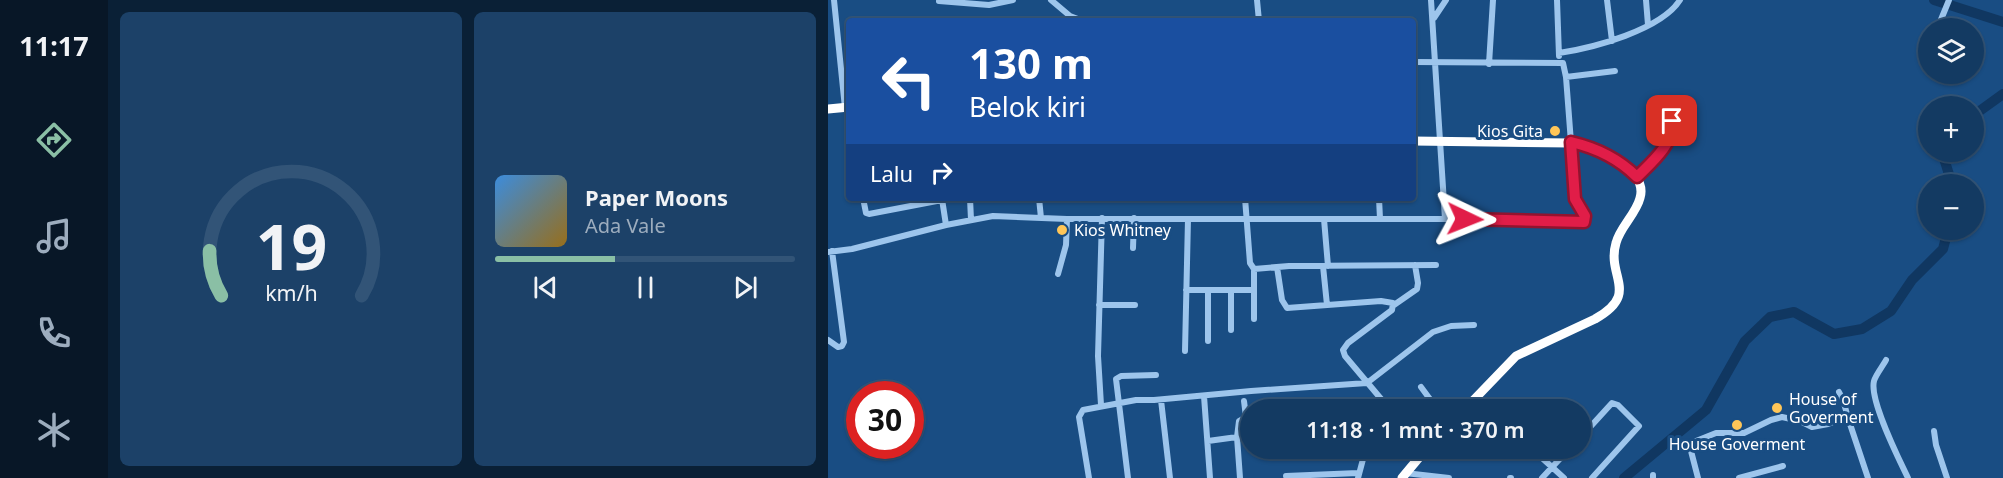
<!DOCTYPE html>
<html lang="id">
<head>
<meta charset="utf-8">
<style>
  :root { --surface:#133a62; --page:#1c4168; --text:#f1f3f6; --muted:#9dadbe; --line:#325477; --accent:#8abfa5 }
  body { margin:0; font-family:"Noto Sans",sans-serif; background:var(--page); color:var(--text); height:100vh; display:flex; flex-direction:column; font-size:22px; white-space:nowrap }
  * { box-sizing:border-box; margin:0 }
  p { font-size:20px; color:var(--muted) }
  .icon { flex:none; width:33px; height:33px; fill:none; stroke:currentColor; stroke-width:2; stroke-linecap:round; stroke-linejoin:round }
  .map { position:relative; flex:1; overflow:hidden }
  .side { display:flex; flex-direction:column; gap:12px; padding:12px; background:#0a2036; width:720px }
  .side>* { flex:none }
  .hud { position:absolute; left:18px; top:18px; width:570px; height:183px; border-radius:6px; box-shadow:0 2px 4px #0004,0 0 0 2px var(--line); background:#1a4fa0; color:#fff; overflow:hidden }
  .buttons { position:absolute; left:1090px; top:18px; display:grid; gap:12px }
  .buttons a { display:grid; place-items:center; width:66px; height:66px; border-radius:50%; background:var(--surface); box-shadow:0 2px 4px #0004,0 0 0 2px var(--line); font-size:30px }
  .speed { position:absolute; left:18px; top:381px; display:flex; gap:12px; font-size:30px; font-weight:700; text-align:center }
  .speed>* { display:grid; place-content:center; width:78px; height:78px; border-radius:50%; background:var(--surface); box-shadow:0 2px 4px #0004,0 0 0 2px var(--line); line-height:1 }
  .speed .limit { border:9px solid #d22; background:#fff; color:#111 }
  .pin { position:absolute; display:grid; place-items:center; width:51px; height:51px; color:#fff; margin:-26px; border-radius:12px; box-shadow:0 3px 9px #0006 }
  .me { position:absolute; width:66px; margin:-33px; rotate:92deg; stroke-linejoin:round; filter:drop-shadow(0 0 4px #0008) }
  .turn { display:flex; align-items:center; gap:21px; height:126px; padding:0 24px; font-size:27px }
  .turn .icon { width:78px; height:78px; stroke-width:2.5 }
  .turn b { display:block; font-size:42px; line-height:51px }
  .then { display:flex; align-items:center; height:57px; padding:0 24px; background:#0003; gap:12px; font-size:22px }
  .side .card { flex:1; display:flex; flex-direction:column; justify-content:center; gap:9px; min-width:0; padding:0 21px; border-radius:9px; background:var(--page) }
  .side .dial { align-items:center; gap:0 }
  .dial svg { height:156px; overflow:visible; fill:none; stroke:var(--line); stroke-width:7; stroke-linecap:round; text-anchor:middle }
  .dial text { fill:var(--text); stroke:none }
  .song { display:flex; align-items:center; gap:18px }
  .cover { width:72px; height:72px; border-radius:9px; background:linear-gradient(135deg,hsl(210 70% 55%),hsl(40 70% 35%)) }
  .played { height:6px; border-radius:3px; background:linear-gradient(90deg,var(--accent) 40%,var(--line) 40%) }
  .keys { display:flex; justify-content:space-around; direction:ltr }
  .side .tiles { flex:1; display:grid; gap:12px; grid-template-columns:repeat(2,1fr) }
  .trip { position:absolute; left:412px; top:399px; width:351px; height:60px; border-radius:30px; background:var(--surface); box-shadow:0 2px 4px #0004,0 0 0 2px var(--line); font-weight:600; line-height:60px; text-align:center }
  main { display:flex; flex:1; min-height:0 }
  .menu { display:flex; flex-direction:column; width:108px; justify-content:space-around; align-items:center; background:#081727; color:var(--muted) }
  .menu .icon { width:42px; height:42px }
  .menu .selected { color:var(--accent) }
  .menu b { font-size:27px; color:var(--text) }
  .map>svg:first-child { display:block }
</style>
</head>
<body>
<main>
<nav class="menu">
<b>11:17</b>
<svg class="icon selected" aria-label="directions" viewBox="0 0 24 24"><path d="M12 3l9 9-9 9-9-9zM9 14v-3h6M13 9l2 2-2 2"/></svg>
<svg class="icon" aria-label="music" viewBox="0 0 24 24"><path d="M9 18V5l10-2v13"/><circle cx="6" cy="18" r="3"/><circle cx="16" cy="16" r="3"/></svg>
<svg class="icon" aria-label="phone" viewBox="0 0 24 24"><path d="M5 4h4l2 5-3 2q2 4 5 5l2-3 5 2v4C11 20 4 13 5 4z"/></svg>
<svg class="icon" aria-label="climate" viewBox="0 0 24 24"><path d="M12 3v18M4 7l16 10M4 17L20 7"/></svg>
</nav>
<section class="side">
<div class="tiles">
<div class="card dial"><svg viewBox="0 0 100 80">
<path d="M14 69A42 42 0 1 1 86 69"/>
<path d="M14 69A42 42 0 0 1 8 46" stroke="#8abfa5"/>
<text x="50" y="56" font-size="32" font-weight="700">19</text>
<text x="50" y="72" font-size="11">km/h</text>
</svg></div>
<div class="card">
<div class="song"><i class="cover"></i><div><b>Paper Moons</b><p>Ada Vale</p></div></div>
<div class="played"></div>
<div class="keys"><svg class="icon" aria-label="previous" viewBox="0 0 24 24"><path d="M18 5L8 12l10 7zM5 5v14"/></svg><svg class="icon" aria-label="pause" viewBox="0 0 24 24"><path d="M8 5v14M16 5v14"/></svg><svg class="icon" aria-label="next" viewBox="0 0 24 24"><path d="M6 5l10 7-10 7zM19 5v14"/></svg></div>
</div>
</div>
</section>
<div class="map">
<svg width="1175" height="478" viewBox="0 0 1175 478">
  <rect width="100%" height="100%" fill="#194d83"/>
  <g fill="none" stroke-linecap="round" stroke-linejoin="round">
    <path stroke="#103761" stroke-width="10" d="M1106,0l69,22
      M1146,115l29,-21
      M1114,152l10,32
      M796,478l82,-68 39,-69 25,-24 24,-5 40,22 28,-5 29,-18 21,-31 31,-31 5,-19"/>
    <path stroke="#9dc5ec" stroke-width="6" d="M6,0l11,108
      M223,0l19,16 13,5
      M429,0l2,21
      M603,0l14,219
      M729,0l2,56
      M779,0l5,41
      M818,0l2,25
      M111,1l50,4 24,-5
      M606,18l12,-18
      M1112,22l9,-22
      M731,53c34,-5 102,-23 121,-53
      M661,64l4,-64
      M738,77l49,-6
      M809,178c14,-16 42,-38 34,-61
      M35,198l3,15 3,1 73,-14
      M142,198l1,22
      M211,198l2,20
      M417,198l5,65 4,6 35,-3 147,-1
      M551,198l1,21
      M114,199l4,26
      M496,219l4,47
      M305,248l1,-30
      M0,252l24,-3 94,-24 47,-9 74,3h378l134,4 6,-2v-5l-10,-21 -9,-118 -3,-14 -150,-1
      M495,266l4,39
      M449,267l5,33 5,8 94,-7 12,2 -1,7 -44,33 -5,7 2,6 37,44 6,10
      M426,269v21
      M230,274l8,-29 1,-26
      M358,290h68v29
      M380,291v50
      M403,291v39
      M271,305h36
      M566,305l23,-16 1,-6 -3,-18
      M0,340l10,7 4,-1 2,-4 -12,-91
      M357,351l3,-132
      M1058,360c-3,6 -10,14 -12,21 -5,19 25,78 34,97
      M593,387l17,23
      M1011,392l4,8 6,21
      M376,396l6,82
      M333,400l9,78
      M273,405l-3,-49 4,-138
      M1106,431l2,14 11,33
      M753,437l31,-34 6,2 21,21 -47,52
      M380,441l29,-4
      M703,448l33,30
      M577,473l44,5
      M825,475v3
      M458,476l72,-3
      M261,478l-10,-61 4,-7 53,-10h18l97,-9 116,-8 66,-51 18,-6 23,-1
      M300,478l-12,-99 5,-3 35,-1
      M412,478l-3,-41 2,-16 7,-4 -2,-16
      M530,478l8,-30
      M682,478h1
      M714,478l28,-30
      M870,478l-7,-27 5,-10 20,-8h28l27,-13 11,-3 18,4 12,6 16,-3 14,-5 7,2 19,57
      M911,478l44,-12"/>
    <path stroke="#fff" stroke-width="9" d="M0,109l21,-2
      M585,141l158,2c22,4 78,25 69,55 -4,16 -20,29 -24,45 -10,34 25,50 -21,76l-79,37 -52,54
      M574,478l25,-30"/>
  </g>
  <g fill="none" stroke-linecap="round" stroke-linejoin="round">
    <defs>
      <path id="route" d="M637,219l119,3 1,-6 -10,-17 -4,-57c26,6 48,17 66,35 14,-14 38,-34 35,-56"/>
    </defs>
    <use href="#route" stroke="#92132f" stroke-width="15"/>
    <use href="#route" stroke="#e11d48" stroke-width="10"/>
  </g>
  <g fill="#ffc658" stroke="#194d83" stroke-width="2">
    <circle cx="727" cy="131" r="6"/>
    <circle cx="234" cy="230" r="6"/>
    <circle cx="949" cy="408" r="6"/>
    <circle cx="909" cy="425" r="6"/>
  </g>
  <g text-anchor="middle" stroke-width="6" stroke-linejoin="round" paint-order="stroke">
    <g font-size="16" fill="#fff" stroke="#194d83" text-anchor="start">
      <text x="715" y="137" text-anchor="end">Kios Gita</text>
      <text x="246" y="236">Kios Whitney</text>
      <text x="961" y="405">House of<tspan x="961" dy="18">Goverment</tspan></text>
      <text x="909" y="450" text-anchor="middle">House Goverment</text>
    </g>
  </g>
</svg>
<div class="buttons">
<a><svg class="icon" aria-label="layers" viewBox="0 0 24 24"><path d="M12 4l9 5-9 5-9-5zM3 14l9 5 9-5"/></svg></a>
<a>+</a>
<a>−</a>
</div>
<div class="speed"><div class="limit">30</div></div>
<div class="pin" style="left:844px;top:121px;background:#d93025"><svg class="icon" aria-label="arrive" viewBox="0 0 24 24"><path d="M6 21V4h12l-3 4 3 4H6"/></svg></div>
<svg class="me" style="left:637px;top:219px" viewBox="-20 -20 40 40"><path d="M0-17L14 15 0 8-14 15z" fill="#e11d48" stroke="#fff" stroke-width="4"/></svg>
<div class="trip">11:18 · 1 mnt · 370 m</div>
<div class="hud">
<div class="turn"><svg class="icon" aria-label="left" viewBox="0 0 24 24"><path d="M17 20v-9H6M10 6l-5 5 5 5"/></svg><div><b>130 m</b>Belok kiri</div></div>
<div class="then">Lalu<svg class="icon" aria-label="right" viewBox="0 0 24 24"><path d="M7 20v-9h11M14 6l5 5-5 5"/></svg></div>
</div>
</div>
</main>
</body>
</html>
